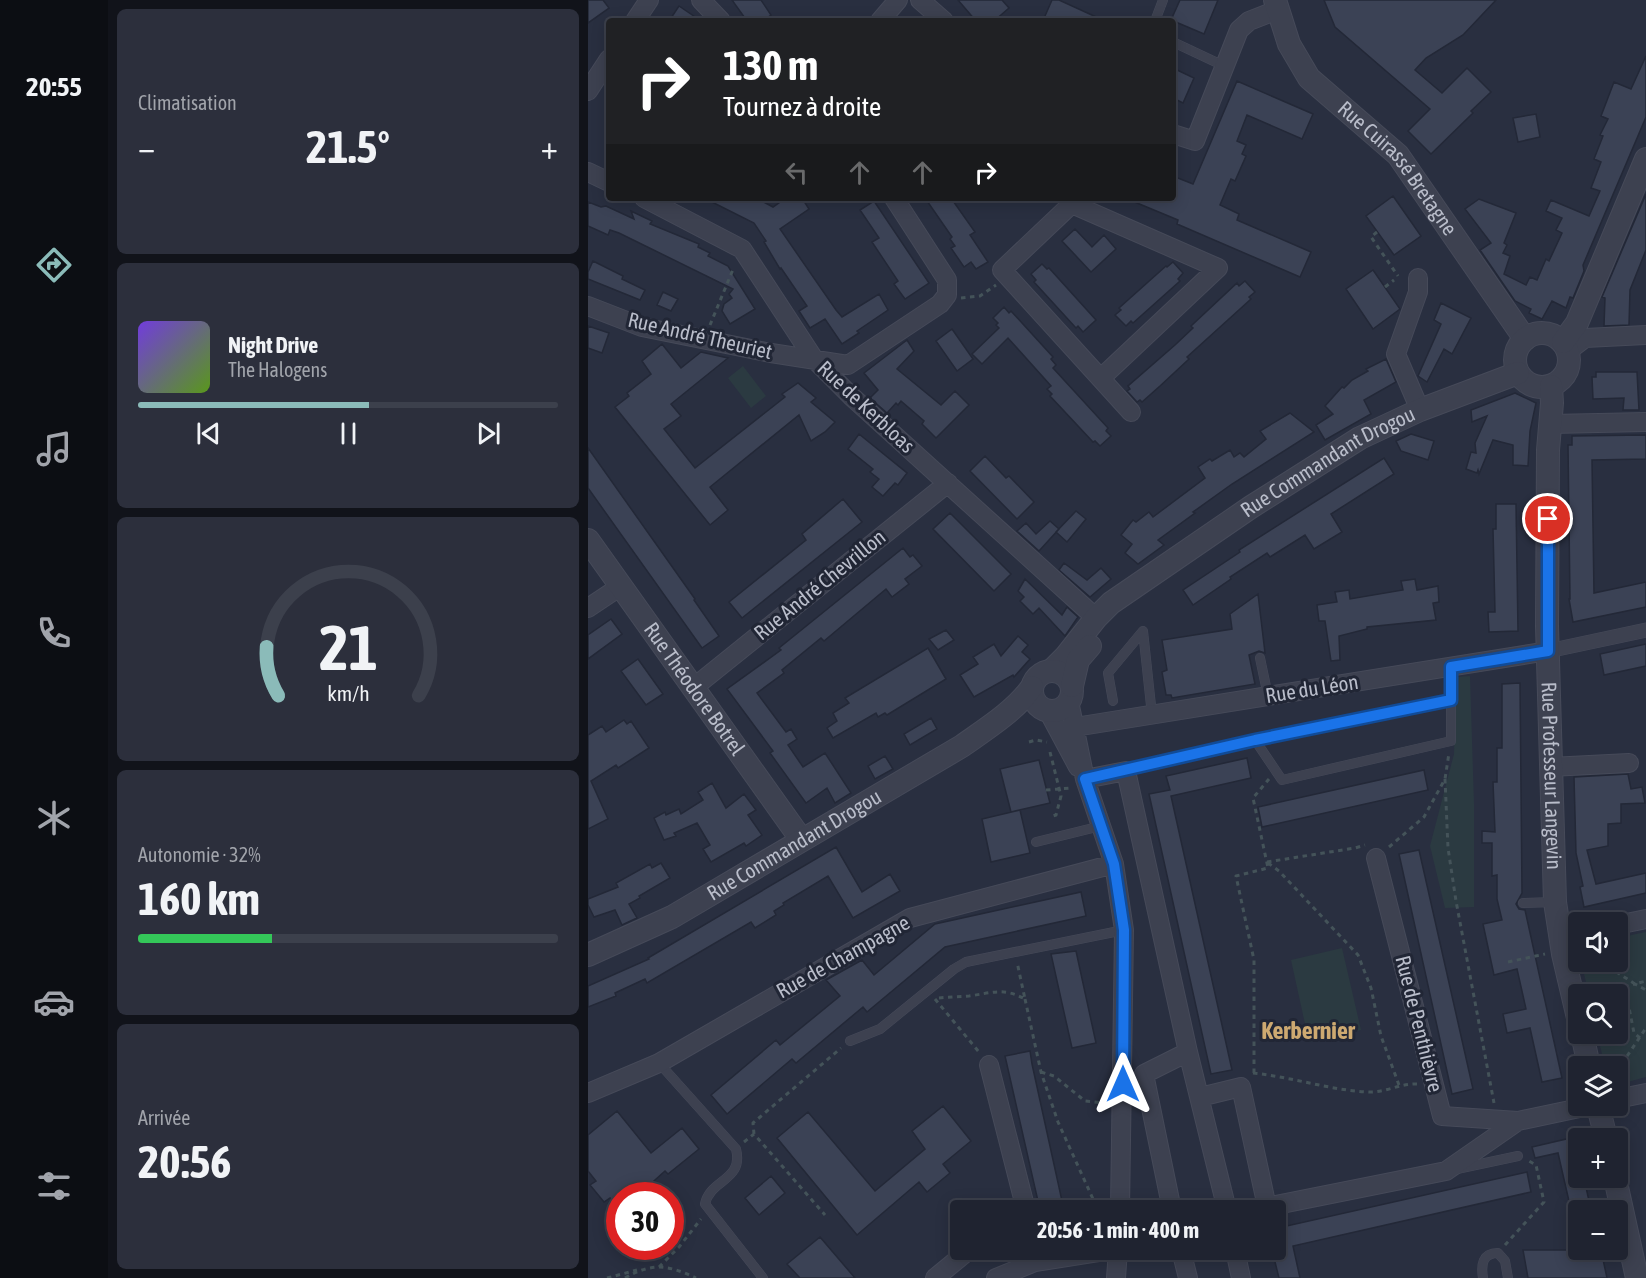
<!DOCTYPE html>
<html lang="fr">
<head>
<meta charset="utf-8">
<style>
  :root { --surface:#1f2330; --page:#2c2f3c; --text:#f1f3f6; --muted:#a1a4ab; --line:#3c404c; --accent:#8bbbb9 }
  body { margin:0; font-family:"Asap Condensed",sans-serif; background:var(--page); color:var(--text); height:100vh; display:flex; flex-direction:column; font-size:22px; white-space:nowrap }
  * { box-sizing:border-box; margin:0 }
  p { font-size:20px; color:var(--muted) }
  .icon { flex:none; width:33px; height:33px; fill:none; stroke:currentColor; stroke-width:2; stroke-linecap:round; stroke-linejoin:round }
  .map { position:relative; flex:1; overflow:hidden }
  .panel { display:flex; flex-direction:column; gap:9px; padding:9px; background:#11131a; width:480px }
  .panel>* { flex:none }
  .top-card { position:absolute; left:18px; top:18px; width:570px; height:183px; border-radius:6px; box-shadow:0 3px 15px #0003,0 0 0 2px var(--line); background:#202124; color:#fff; overflow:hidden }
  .tools { position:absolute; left:980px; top:912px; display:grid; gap:12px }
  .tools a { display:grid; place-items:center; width:60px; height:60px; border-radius:6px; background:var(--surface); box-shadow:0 3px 15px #0003,0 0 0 2px var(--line); font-size:30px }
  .speed { position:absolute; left:18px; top:1182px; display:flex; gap:12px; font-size:30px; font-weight:700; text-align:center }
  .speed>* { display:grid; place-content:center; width:78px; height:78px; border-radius:50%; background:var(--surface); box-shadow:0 3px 15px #0003,0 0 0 2px var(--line); line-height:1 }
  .speed .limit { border:9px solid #d22; background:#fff; color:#111 }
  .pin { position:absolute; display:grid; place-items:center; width:51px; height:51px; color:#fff; margin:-26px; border:3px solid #fff; border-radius:50%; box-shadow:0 2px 6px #0007 }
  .me { position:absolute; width:66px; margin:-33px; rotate:0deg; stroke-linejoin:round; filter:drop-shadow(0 0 4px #0008) }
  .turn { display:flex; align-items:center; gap:21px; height:126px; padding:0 18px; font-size:27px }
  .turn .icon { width:78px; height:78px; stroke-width:2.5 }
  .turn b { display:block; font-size:42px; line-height:51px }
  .lanes { display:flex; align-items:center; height:57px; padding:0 18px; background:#0003; justify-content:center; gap:30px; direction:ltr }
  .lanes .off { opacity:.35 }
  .big { font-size:45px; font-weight:700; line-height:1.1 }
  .panel .tile { flex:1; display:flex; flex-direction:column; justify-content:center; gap:9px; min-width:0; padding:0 21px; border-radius:9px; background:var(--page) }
  .panel .dial { align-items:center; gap:0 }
  .dial svg { height:156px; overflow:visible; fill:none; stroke:var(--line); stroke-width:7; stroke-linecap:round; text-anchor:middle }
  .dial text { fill:var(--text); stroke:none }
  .song { display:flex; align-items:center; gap:18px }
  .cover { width:72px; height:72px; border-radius:9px; background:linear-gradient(135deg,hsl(260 70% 55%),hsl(90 70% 35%)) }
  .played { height:6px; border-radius:3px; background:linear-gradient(90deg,var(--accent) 55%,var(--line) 55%) }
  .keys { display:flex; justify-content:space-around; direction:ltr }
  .heat { display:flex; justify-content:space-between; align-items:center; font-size:33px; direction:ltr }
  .charge { height:9px; border-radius:4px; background:linear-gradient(90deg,#34c759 32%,var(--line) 0) }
  .trip { position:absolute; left:362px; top:1200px; width:336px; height:60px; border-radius:6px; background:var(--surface); box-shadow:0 3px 15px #0003,0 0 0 2px var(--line); font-weight:700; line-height:60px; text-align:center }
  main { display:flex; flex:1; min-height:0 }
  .tabs { display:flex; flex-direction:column; width:108px; justify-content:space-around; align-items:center; background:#0c0e13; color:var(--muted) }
  .tabs .icon { width:42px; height:42px }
  .tabs .on { color:var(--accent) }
  .tabs b { font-size:27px; color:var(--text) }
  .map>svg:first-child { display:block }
</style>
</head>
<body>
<main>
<nav class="tabs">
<b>20:55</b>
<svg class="icon on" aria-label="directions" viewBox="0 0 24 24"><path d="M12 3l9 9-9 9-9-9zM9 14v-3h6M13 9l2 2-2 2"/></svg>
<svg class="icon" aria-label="music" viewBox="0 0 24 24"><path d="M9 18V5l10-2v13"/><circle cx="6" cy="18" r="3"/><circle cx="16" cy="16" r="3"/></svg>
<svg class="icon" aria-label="phone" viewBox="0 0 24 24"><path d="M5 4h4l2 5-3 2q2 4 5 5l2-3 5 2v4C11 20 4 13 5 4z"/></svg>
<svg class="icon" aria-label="climate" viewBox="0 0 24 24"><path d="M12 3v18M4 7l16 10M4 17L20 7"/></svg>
<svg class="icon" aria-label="car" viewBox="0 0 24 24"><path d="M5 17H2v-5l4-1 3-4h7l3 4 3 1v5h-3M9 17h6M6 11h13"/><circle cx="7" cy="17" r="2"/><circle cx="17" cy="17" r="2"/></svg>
<svg class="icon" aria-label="filters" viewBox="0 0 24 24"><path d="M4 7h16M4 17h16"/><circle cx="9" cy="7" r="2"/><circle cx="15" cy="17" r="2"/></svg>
</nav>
<section class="panel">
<div class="tile"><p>Climatisation</p>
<div class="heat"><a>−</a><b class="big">21.5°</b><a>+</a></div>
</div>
<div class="tile">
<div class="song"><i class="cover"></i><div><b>Night Drive</b><p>The Halogens</p></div></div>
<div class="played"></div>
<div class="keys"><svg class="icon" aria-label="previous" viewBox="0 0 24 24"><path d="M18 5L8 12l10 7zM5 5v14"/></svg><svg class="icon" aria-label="pause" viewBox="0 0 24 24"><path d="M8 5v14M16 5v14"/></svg><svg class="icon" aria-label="next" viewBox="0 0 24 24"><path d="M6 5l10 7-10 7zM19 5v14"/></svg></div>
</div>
<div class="tile dial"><svg viewBox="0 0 100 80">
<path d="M14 69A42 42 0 1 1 86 69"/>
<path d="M14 69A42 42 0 0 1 8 44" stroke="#8bbbb9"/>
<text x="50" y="56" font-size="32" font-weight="700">21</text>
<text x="50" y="72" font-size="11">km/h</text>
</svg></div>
<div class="tile"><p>Autonomie · 32%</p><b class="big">160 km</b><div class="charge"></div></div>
<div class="tile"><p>Arrivée</p><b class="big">20:56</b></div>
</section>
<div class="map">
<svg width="1058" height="1278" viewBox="0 0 1058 1278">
  <rect width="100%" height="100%" fill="#292f40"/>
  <path fill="#2b3a41" d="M155,366l23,30 -15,12 -23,-30z
    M882,676l4,128v103l-29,1 -15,-62 24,-92 2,-77z
    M1058,932v145l-22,6 -7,-2v-15h-12l-8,-32h20v-40h-28l-8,-32h36v-24z
    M754,948l19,82 -52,12 -18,-82z"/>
  <path fill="#3b4255" stroke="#232837" stroke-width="1.5" d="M0,0h15l6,8 -21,15z
    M144,0h29l10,15 -8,6h-16z
    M370,0h44l7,8 -15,13h-18z
    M464,0h7l46,21h-49l-11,-5z
    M592,0h38l-14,34 -33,-14z
    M736,0h172l-33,35 -37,23 -11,12 27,23 25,-25 24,24 -20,19 2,2 -42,41 -23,-23 22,-22 -95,-82z
    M91,6l22,15h-32z
    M1058,56v61l-63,148 1,6 -11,27 -3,-1 -4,11 -14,-7 -10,18 -13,-6 2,-4 -16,-8 -35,-51 11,-7 -26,-34 14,-10 37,14 -12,30 3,2 -4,8 7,3 -6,18 22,11 4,-8 7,3 9,-21 3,2 13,-28 -6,-3 6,-12 -16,-7 5,-11 38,16 11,-25 -9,-3 10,-26 -7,-3 9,-23 -3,-1 8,-16 -7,-3 13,-34 17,7z
    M585,68l21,10 -11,25 -10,-5z
    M649,81l76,33 -11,25 -55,-24 -10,26 9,4 -4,9 4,2 -11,25 -4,-2 -11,26 19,9 -2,6 74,32 -11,25 -123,-53 1,-4 -53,-22h48v-22l20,8z
    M948,114l4,23 -22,5 -5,-24z
    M1058,194v56l-16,40 -1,35 -25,1 1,-28 -3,-1z
    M805,196l28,40 -27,19 -28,-39z
    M116,198h52l17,9 13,-9h16l7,11 -29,20 56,81 6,7 37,-23 9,16 -31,21 2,2 -17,11 -17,-25 -15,9 -11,-17 8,-5 -26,-38 -1,1 -16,-27 2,-1 -12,-18z
    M337,198h26l24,34 -5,3 18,27 -12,7 -5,-7 -7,5 -13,-19 4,-2 -5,-7 2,-2z
    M286,201l55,82 -24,16 -11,-15 4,-3 -26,-39 7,-4 -19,-28z
    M0,202l13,5 5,-1 28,13 -3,-8 21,10 -2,3 49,20 -1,3 12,6 -2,3 20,10 27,43 -25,15 -8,-13 2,-7 8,-6 -3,-4 4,-5 -114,-56 -9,-3 -2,5 -20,-9z
    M487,229l17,18 12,-12 12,14 -25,23 -29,-31z
    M5,261l30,15 -1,3 23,11 -5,10 -52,-21v-7z
    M585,262l10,11 -5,6 2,2 -47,42 -2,-2 -5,5 -11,-11 6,-5 -2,-2 47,-42 1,1z
    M454,264l5,5 2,-1 47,52 -13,12 -5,-6 -2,2 -42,-46 2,-2 -5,-6z
    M785,270l27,39 -27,20 -27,-40z
    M657,281l10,11 -6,5 2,2 -64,58 2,2 -29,27 -18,16 -2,-2 -3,2 -10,-11 3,-2 -2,-3 47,-41 18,-17 -2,-2 46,-43 2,3z
    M75,292l15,7 -7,12 -14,-6z
    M853,303l30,15 -19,36 -8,-5 -17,33 -9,-6 23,-52 -7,-4z
    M416,307l5,6 2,-2 42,46 -2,2 5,6 -3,3 55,60 -2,3 5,5 -11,10 -5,-5 -2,1 -43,-46 2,-2 -5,-5 4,-3 -43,-48 -26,26 -10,-10 27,-26 -3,-3 2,-2 -5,-5z
    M0,326l21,7 -7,20 -14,-5z
    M364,329l21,30 -16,12 -21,-30z
    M319,340l7,11 -17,18 44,36 14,-14 14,14 -33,33 -14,-14 2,-3 -23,-20 -3,4 -2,-2 -9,10 -17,-15 8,-8 -14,-17z
    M74,344l19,24 20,-16 27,6 -57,46 10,12 -17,13 31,39 90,-71 -3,-3 16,-11 18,15 -5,4 24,20 -10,10 -14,9 -12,-26 -89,72 18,23 -18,15 -95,-118 14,-11 -2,-3 24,-19 -9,-13z
    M798,359l10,23 -32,18 7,14 -46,26 -9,-15 17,-11 -8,-8 17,-19 2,1 8,-8 16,-9 -2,-2z
    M1008,372h41l2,38h-16l1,-12 -31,1 -1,-22h4z
    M927,393l21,10 -6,28 -2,35 -15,-1v-20l-20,-5 -14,34 -1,-4 -1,3 -11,-4 5,-17 5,1 -1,-10 12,-27 -15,6 -1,-12z
    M702,413l24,19 -82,52 -39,28 2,1 -37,27 6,5 -26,19 -13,-11 7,-9 -11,-9 12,-15 3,2 13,-10 4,5 52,-39 -7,-11 12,-8 2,2 18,-11 4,7 6,-4 4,4 22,-18 -6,-8z
    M271,434l48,39 -9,12 -3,-2 -12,13 -11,-9 7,-8 -9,-7 3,-3 -25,-20z
    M823,434l23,7 -6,19 -27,-9 -5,-10z
    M1058,435v24l-54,1 2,133 52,-11v25l-73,15 -4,-23h1l-2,-154h4v-9z
    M0,448l107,151 -1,1 25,36 -17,12 -114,-160z
    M397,456l21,22 3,-2 25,26 -17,17 -47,-48z
    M796,458l10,16 -63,40 11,18 -28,17 -9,-14 -35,22 -3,-4 -37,24 1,2 -38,26 -10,-15 57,-38 -1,-2z
    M255,499l19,23 -120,96 -13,-16 77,-62 -4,-6z
    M908,504h20l2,127 -29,1 -1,-20h7l-2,-83h3z
    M488,511l10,8 -19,23 -11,-10z
    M362,513l61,61 -17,17 -61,-62z
    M462,521l9,8 -20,22 -22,-20 9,-8 10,11z
    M315,548l7,9 3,-2 9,11 -17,13 4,5 -17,13 -6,-8 -62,52 -3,-3 -39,32 2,3 -27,20 29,39 5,-3 6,10 -9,6 15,22 22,-14 26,40 -16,10 -8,-15 -21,15 -36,-50 3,-2 -46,-62 54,-39 -2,-2z
    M476,563l23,17 14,-12 10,11 -21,18 -31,-27z
    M437,579l37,36 5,-8 11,10 -13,19 -26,-28 -6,6 -13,-13 4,-4 -6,-6z
    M827,579l2,11 21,-4 1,16 -6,1 3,17 -69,7v2l-28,7 1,24 -9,1 -6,-40h-6l-2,-16 20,-3 -2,-10 14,-2 1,9 53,-9 -2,-9z
    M670,594l7,59 -6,-2 -10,4 6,29 -83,14 -1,-3h-5l-4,-23 5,-2 -5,-30 70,-11 -2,-15z
    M23,619l11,15 -34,25v-24z
    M358,630l8,10 -16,10 -9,-11z
    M430,636l10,9 -6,7 8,7 -16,18 -1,-2 -39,22 -14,-22 18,-11 -5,-7 21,-13 7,12z
    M1058,644v22l-42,9 -4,-21z
    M340,648l18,31 -59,36 -2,-2 -7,4 -2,-4 -43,25 -6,-10 10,-7 -4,-8 16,-10 -4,-5z
    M50,659l25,35 -17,11 -25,-34z
    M932,683l2,210 -6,11 3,5 6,1 37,168 -20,4 -12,-54 -23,5 -4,-19 23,-5 -9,-40 -23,6 -11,-51 19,-4 -5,-21v-24l-5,1v-33h-10v-12l13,1 -2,-50h4v-34h5v-64z
    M343,718l6,11 -27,16 -6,-11z
    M36,720l3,4 4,-3 18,27 -31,20 -2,-3 -25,16 17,38 -20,10v-94l14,-9 4,6z
    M297,756l8,13 -18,10 -7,-13z
    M659,758l4,20 -80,18 61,274 -21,4 -62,-280 21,-4 -4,-14z
    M451,760l11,43 -39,9 -11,-43z
    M836,770l4,20 -166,37 -4,-20z
    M1040,774l3,15 11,-2 3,16 -24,1v19l-13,1v22l-21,4 9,34 50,-11v20l-62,14 -4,-20 3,-1 -7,-33 -2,-76z
    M124,783l14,25 18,-14 12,16 -8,5 14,20 -16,11 -2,-3 -33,19 -8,-13 7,-4 -13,-22 -23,10 2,3 -12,4 -10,-22 11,-6 1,3 13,-6 2,5 22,-14 -5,-8z
    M432,810l10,43 -39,9 -9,-43z
    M248,847l26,45 28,-18 10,17 -47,27 -25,-42 -45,27 1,2 -10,6 2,4 -21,13 -4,-6 -104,61 -2,-4 -30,14 1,3 -28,11v-21l61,-27 -1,-1z
    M831,850l54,239 -21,5 -53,-240z
    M73,863l9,15 -31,18 1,2 -11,6 8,14 -15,7 -7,-15 -21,7 -6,-12v-6l30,-12 -2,-4 34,-19 2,4z
    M493,892l5,24 -141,31 -78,65 -4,-5 -67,56 -4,-4 -65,55 -16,-19 65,-55 4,5 60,-49 -14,-16 36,-20 12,15 61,-51z
    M488,951l20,92 -24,5 -21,-94z
    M442,1051l2,13 32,146h-24l-35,-154z
    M355,1106l28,35 -28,23 7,9 -23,19 -8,-10 -62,53 -80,-97 31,-26 67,79 50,-42 -13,-18z
    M29,1111l34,42 31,-25 17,21 -31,25 -3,-3 -19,17 6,8h-32v14l-10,-12 -6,4 -14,-17 6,-4 -8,-10v-36z
    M987,1137l3,13v28h6l7,32h-20l-13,-57 -23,5 -3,-11z
    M939,1172l4,20 -238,54 7,32h-21l-7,-28 14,-3 -4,-20z
    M183,1176l14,17 -26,22 -14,-17z
    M232,1237l35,41h-55l-13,-14z
    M935,1250h78l6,28h-79z"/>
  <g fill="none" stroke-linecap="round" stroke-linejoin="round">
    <defs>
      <path id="service" d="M567,21l8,-21
        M585,42l51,24
        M672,658l8,38
        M863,700v-33
        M525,701l-5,-28 35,-42 9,84
        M538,771l129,-31 196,-40v41l-169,39 -27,-40
        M448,842l65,-16
        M935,903l31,-1
        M262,1041l30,-12 74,-60 12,-7 158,-32
        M71,1063l77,86c8,32 -26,30 -31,55l58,74
        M869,1169l61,-13
        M895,1278c-2,-13 -1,-25 15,-25l7,8 3,17"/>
      <path id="pedestrian" d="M960,651l98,-21"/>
      <path id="minor" d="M113,0l20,21
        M332,0l24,21
        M47,21l14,-21
        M292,21l18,-21
        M0,91l21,-32
        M585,134l22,7 44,-111 10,-9 28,-11
        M0,172l21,10
        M56,198l98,51 72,110 37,37 245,222
        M490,198l-76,72 129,142
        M484,204l146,64 -117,110
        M830,278v14l-22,62 24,56
        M0,306l54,21 129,26 77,12 92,-61 7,-9v-15l-53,-82
        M980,351l17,-13 61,-3
        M963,424l95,-2
        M0,608l33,-22
        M105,688l255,-205
        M481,701l16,78 29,85 10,66 -4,280
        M460,711l30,56
        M487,727l473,-76
        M962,767l79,-4
        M497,779l41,-8 62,281 -44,22 28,136
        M788,858l66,258 76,5
        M1029,925l29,-6
        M972,938l18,-5
        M600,1052l39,158
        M401,1065l37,145
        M0,1093l71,-30 251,-145 204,-54
        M612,1097l41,-10 26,120
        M1029,1099l29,-6
        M663,1210l195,-39 72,-50 71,-15
        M593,1250l7,28
        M647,1250l6,28
        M347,1278l34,-28
        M408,1278l39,-16 76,-12
        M528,1278l2,-28"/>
      <g id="tertiary">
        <path id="s1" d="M687,0l14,44 20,34 89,77 127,184"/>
        <circle cx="954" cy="360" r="27"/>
        <path d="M975,342l14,-19 69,-164"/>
        <path id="s2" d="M963,386l1,17 -4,47 -1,176 8,276 8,52 15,64"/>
        <path id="s3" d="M0,540l213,299"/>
        <path id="s4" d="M463,671l15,-15 30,-38 15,-15 140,-96 109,-69 60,-28 98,-37"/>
        <circle cx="464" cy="691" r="20"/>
        <path d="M484,686l6,-26 12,-14"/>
        <path id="s5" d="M0,955l84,-38 290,-171c24,-17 53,-35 70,-59"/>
        <path d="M994,1034l7,32"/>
        <path d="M1010,1106l8,32"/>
        <path d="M1027,1178l22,100"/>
      </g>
    </defs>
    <use href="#service" stroke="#464a59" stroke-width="10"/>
    <use href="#pedestrian" stroke="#464a59" stroke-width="15"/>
    <use href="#minor" stroke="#464a59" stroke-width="20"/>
    <use href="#tertiary" stroke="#464a59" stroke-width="24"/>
    <path stroke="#445359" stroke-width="3" stroke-dasharray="4.5 4.5" stroke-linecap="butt" d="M789,232l-6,5 27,39
      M797,287l9,-7
      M373,298l19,-2 16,-11
      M122,325l24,-58
      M441,742l7,-2 11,2
      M462,752l11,44 -5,19 -3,1
      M857,779l3,69 8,53 38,202
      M458,790l25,-2
      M801,847l35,-30 21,-38 4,-26
      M679,862l88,-14 10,-3
      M680,863l11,8 79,84 13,33 10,48 18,49
      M920,962l37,-8
      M1013,962l34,22 11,-3
      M351,998c10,-1 20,-1 30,-2 23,-3 34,-9 56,3l-8,-37
      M347,999l44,53
      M437,999l16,73 17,50 40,88
      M1052,1038l-6,-5 -9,-46 10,-3 11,6
      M1029,1071l29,-43
      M453,1072l13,4 31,25 20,2
      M665,1073c39,4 76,17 115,19 17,1 32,-9 50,-8
      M666,1073v-113l-18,-84 32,-8 -15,-70 16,-19
      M166,1134l-1,-11 88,-75
      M156,1142l10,-8 71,81
      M917,1245l39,-43 -8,-37 -7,-4
      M71,1267l20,-20 22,-28
      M19,1278l30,-8
      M37,1278c28,-16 43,-13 71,0"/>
    <use href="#service" stroke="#3d4150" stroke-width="9"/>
    <use href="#pedestrian" stroke="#3d4150" stroke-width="14"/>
    <use href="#minor" stroke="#3d4150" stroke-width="18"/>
    <use href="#tertiary" stroke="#3d4150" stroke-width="22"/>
  </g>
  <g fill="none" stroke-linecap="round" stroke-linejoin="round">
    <defs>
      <path id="route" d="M535,1084l1,-154 -10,-66 -29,-85 170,-39 196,-40v-33l97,-16v-132"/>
    </defs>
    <use href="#route" stroke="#114b97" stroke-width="15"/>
    <use href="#route" stroke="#1a73e8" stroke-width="10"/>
  </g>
  <g text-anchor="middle" stroke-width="6" stroke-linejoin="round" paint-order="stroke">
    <g font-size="21" fill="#b9bdca" stroke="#212635">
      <text dy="7" stroke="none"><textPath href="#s1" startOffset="213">Rue Cuirassé Bretagne</textPath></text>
      <text transform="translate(112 336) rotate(13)" y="7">Rue André Theuriet</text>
      <text transform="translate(278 407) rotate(43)" y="7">Rue de Kerbloas</text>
      <text dy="7" stroke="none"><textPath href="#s4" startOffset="350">Rue Commandant Drogou</textPath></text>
      <text transform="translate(232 585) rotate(-39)" y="7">Rue André Chevrillon</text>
      <text dy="7" stroke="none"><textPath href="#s3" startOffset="183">Rue Théodore Botrel</textPath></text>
      <text transform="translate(724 689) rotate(-9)" y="7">Rue du Léon</text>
      <text dy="7" stroke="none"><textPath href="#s2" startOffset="390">Rue Professeur Langevin</textPath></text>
      <text dy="7" stroke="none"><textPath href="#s5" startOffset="234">Rue Commandant Drogou</textPath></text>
      <text transform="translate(255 957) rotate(-29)" y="7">Rue de Champagne</text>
      <text transform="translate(831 1024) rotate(76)" y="7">Rue de Penthièvre</text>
    </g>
    <g font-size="24" font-weight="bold" fill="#cda971" stroke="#212635">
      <text x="720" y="1039">Kerbernier</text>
    </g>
  </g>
</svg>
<div class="tools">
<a><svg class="icon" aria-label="sound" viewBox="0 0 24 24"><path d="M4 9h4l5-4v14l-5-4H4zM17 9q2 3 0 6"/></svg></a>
<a><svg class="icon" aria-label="search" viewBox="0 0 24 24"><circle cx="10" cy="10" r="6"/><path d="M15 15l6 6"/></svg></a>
<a><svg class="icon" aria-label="layers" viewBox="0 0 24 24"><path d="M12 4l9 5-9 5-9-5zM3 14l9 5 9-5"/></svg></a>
<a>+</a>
<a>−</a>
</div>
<div class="speed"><div class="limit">30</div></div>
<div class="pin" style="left:960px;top:519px;background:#d93025"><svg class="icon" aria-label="arrive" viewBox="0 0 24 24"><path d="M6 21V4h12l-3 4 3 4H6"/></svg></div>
<svg class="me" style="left:535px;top:1084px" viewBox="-20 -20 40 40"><path d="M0-17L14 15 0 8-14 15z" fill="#1a73e8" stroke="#fff" stroke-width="4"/></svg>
<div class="trip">20:56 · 1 min · 400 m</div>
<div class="top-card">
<div class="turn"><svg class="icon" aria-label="right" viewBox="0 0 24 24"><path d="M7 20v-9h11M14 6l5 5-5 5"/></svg><div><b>130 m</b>Tournez à droite</div></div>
<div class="lanes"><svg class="icon off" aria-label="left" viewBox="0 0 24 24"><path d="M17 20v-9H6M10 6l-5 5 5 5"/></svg><svg class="icon off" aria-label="ahead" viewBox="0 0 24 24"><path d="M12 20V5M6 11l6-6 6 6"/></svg><svg class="icon off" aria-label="ahead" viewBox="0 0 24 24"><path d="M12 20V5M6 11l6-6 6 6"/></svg><svg class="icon" aria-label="right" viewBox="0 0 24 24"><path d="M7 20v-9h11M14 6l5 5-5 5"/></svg></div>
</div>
</div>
</main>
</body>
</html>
